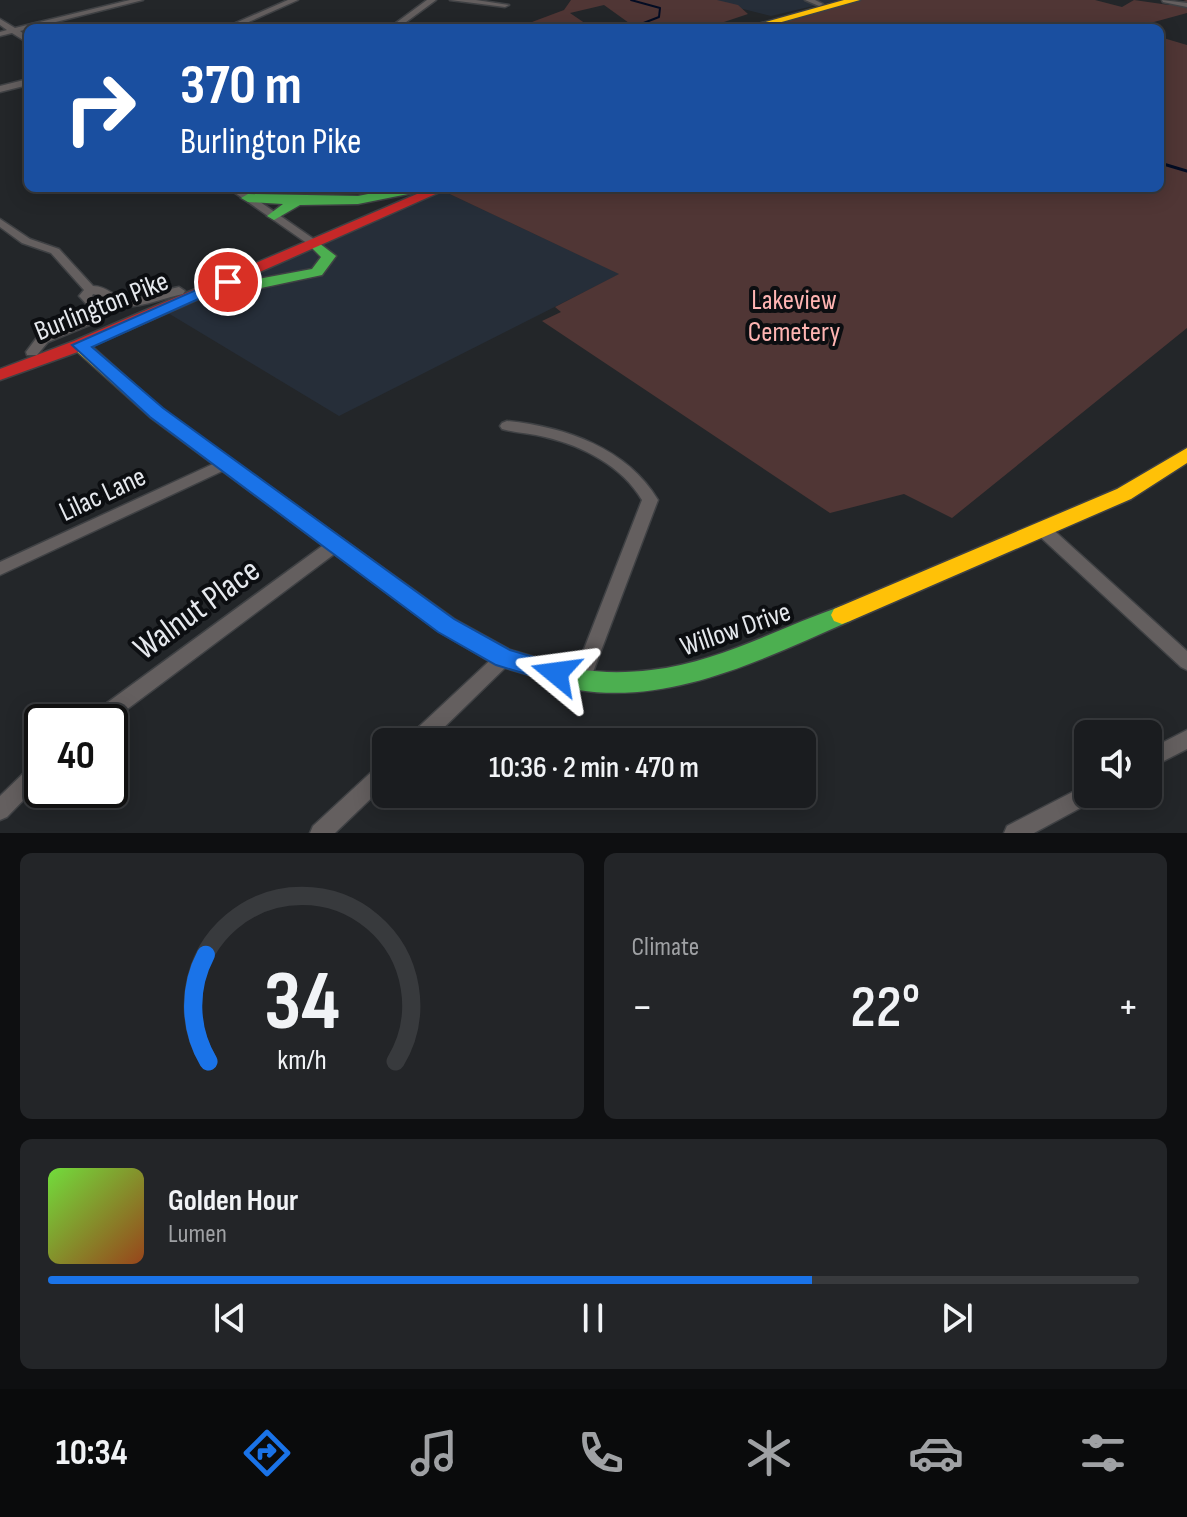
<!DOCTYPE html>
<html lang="en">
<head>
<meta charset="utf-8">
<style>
  :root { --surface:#1a1c1f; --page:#232528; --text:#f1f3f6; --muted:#9fa1a4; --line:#383a3d; --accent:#1a73e8 }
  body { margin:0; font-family:"Sofia Sans Condensed",sans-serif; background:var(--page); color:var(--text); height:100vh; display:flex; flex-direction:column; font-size:30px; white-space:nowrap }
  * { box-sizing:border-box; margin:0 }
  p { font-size:26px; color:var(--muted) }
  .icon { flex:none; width:44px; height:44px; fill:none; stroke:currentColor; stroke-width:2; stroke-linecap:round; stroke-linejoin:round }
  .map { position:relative; height:833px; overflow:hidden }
  .sheet { display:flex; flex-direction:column; gap:20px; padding:20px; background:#0e0f11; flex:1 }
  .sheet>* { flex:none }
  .hud { position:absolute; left:24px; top:24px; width:1140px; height:168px; border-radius:12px; box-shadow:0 4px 20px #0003,0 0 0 2px var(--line); background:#1a4fa0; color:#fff; overflow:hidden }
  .fabs { position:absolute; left:1074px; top:720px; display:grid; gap:16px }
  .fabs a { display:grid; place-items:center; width:88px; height:88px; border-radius:12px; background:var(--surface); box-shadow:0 4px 20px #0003,0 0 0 2px var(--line); font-size:40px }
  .speed { position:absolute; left:24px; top:704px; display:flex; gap:16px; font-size:40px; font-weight:700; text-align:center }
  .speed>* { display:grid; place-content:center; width:104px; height:104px; border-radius:50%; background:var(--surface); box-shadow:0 4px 20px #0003,0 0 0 2px var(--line); line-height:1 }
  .speed .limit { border:4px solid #111; border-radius:12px; background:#fff; color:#111 }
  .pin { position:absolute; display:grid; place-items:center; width:68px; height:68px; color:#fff; margin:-34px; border:4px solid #fff; border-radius:50%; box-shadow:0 2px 8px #0007 }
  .me { position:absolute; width:88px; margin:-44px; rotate:286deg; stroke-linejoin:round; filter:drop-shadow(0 0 6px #0008) }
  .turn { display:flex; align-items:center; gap:28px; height:168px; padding:0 24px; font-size:36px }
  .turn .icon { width:104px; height:104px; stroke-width:2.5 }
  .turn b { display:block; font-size:56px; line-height:68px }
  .big { font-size:60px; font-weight:600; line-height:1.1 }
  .sheet .tile { flex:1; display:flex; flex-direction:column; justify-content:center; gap:12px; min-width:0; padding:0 28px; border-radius:12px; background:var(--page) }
  .sheet .dial { align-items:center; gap:0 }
  .dial svg { height:208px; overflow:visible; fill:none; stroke:var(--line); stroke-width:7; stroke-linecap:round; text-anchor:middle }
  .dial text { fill:var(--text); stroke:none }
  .song { display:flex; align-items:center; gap:24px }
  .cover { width:96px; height:96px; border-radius:12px; background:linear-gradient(135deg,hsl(100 70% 55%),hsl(20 70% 35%)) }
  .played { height:8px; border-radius:4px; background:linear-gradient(90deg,var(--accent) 70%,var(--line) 70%) }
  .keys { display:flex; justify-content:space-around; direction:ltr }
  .heat { display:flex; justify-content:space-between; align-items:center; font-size:44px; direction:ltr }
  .sheet .tiles { flex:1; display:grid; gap:20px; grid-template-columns:1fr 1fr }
  .tile:last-child { grid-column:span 2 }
  .trip { position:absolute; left:372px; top:728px; width:444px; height:80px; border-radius:12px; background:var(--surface); box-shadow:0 4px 20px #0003,0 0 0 2px var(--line); font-weight:600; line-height:80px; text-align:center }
  .dock { display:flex; height:128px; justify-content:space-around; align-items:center; background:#0a0b0c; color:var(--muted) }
  .dock .icon { width:56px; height:56px }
  .dock .active { color:var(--accent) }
  .dock b { font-size:36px; color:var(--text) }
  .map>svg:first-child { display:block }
</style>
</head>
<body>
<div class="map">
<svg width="1187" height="833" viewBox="0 0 1187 833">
  <rect width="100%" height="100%" fill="#232629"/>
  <path fill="#262e39" d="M707,0h131l-67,16z
    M439,189l181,85 -281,142 -176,-106z"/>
  <path fill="#503635" d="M571,0h146l21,5 10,9 -42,14h-70l-32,-23 -34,8 22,15h-76l48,-18z
    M855,0h240l27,7 12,-7 35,5 18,-5v13l-55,15h-377z
    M1160,37l27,8v283l-235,190 -48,-24 -74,19 -288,-192 19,-9 -6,-5 64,-33 -180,-85 721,-1z"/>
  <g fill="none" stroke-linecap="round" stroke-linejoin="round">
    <path stroke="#030c23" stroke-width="2" d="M631,0l29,8 -1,9 -18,7 15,4"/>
    <path stroke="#030c23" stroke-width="3" d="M1160,163l27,8"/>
    <defs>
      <path id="street" d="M130,0h13l-123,31 8,6v6l-16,-10 -12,3v-4l7,-2 -7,-5v-6l15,9z
        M288,0h10l-63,28h-11z
        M427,0h9l-38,28h-9z
        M450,0h26l33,5 -4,2z
        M805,0h10l8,4 -4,2z
        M1162,0l25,3v4l-24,-5z
        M28,79v6l-28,7v-6z
        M228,188h12l81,56 -6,3 -4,-1z
        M0,219l30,20 29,10 34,37c15,0 22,13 36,13 16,0 33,-9 50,-12l6,4 -2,3c-20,4 -46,16 -66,11 -9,-3 -15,-10 -24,-11l-1,2 12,13 -5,12 -51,21 -11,13h-10l-1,-3 12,-16 52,-20 2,-6 -13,-14 5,-6 -33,-37 -29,-10 -22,-16z
        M507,421c58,6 120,27 151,79l-68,180 -3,6 -6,2 -6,-2 -3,-6 70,-180c-20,-34 -59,-54 -97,-63 -14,-4 -29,-4 -43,-8l-2,-3 2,-3z
        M226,458l5,1 2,4 -2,4 -231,108v-13z
        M1042,523l6,2 139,126v19l-6,-3 -145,-134 -2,-4 2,-4z
        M335,539l6,2 2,4 -2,4 -231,173h-23l2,-6 240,-175z
        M504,650l6,3 3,5 -3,5 -81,79h-23l3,-6 89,-83z
        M1187,730v19l-39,20v-19z
        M42,759v22l-35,36 -7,3v-24l35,-34z
        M386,762v22l-51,49h-25l3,-7 66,-61z
        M1088,784v10h10l-3,6 -61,33h-30l3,-7z"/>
      <path id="fast" d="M398,188l22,1 -7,4 -55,11 -58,1 -26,15 -7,-4 16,-12 -35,-2 -7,-4 7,-4 110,2z
        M315,240l21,16 -14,19 -80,17 -8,-5 8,-5 70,-13 9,-12 -13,-13z
        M842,606l8,3 3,6 -3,6c-85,37 -177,84 -272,69 -18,-3 -36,-11 -53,-17l-4,-7 4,-7c16,-6 36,8 53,10 23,4 49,4 73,1 69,-8 127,-42 191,-64z"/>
      <path id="slow" d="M844,0h16l-100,28h-16z
        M80,340l6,1 76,68 292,210 56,31 31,9 4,7 -4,7 -8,3 -37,-11 -58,-34 -288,-214 -76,-68 -2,-4z
        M1187,448v15l-56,36 -281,122 -8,3 -8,-3 -3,-6 3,-6 283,-120z"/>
      <path id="jam" d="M431,188h18l-363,161 -86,31v-11l74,-28z"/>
    </defs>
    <use href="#street" stroke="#3f4144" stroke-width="3"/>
    <use href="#fast" stroke="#3f4144" stroke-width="3"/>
    <use href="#slow" stroke="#3f4144" stroke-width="3"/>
    <use href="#jam" stroke="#3f4144" stroke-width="3"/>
    <use href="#street" fill="#645f5f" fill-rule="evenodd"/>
    <use href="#fast" fill="#4caf50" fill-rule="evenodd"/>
    <use href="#slow" fill="#ffc107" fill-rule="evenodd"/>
    <use href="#jam" fill="#c62828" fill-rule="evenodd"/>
  </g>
  <path fill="#1a73e8" stroke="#114b97" stroke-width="2" d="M223,278l13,4 -144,65 71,61 291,211 56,31 54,16 3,7 -3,7 -8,3 -60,-18 -58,-33 -288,-215 -78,-72z"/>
  <g text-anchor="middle" stroke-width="8" stroke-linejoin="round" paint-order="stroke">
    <g font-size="28" fill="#feb4b2" stroke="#0c0e11">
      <text x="794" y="309">Lakeview<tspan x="794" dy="32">Cemetery</tspan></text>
    </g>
    <g font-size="28" fill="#e5e8ed" stroke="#0c0e11">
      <text transform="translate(101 305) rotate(-22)" y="10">Burlington Pike</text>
      <text transform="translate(102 493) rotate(-25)" y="10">Lilac Lane</text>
      <text transform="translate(735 628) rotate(-19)" y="10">Willow Drive</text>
    </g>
    <g font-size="34" fill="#e5e8ed" stroke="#0c0e11">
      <text transform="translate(196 608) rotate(-36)" y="12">Walnut Place</text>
    </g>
  </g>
</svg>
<div class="fabs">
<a><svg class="icon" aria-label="sound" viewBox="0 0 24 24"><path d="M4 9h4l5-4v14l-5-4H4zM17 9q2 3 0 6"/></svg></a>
</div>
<div class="speed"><div class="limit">40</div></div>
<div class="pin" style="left:228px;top:282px;background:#d93025"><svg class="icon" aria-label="arrive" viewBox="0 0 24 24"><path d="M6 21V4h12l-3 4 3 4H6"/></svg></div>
<svg class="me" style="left:556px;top:673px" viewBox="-20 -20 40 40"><path d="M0-17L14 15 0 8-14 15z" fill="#1a73e8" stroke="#fff" stroke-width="4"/></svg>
<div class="trip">10:36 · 2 min · 470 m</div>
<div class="hud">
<div class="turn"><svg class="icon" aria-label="right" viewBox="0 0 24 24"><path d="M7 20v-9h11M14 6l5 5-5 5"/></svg><div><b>370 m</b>Burlington Pike</div></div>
</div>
</div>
<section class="sheet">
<div class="tiles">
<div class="tile dial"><svg viewBox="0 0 100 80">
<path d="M14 69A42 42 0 1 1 86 69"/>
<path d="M14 69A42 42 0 0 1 13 28" stroke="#1a73e8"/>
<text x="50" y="56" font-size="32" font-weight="700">34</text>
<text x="50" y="72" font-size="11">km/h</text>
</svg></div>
<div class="tile"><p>Climate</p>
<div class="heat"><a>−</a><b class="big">22°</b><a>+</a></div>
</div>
<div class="tile">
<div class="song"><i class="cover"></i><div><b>Golden Hour</b><p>Lumen</p></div></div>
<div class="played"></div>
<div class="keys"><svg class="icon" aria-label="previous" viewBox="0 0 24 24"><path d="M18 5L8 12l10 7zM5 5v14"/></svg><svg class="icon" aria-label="pause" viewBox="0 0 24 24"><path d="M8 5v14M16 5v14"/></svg><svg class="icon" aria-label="next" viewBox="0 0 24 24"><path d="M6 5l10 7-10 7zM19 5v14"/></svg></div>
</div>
</div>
</section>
<nav class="dock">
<b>10:34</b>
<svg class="icon active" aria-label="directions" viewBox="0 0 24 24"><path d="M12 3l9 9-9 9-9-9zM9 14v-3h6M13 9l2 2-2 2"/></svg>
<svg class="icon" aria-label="music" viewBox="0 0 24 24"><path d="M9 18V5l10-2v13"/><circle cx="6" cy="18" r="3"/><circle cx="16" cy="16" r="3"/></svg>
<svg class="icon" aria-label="phone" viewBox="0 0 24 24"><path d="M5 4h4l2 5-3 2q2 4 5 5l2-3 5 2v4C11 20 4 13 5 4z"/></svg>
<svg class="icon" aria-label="climate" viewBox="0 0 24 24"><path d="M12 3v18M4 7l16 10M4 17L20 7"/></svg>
<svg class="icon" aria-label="car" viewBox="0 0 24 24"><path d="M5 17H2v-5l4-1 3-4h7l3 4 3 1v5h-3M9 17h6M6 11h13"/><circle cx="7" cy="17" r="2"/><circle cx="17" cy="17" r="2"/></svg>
<svg class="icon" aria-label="filters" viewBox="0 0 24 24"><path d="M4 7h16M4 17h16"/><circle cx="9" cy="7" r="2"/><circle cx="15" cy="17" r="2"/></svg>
</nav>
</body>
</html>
